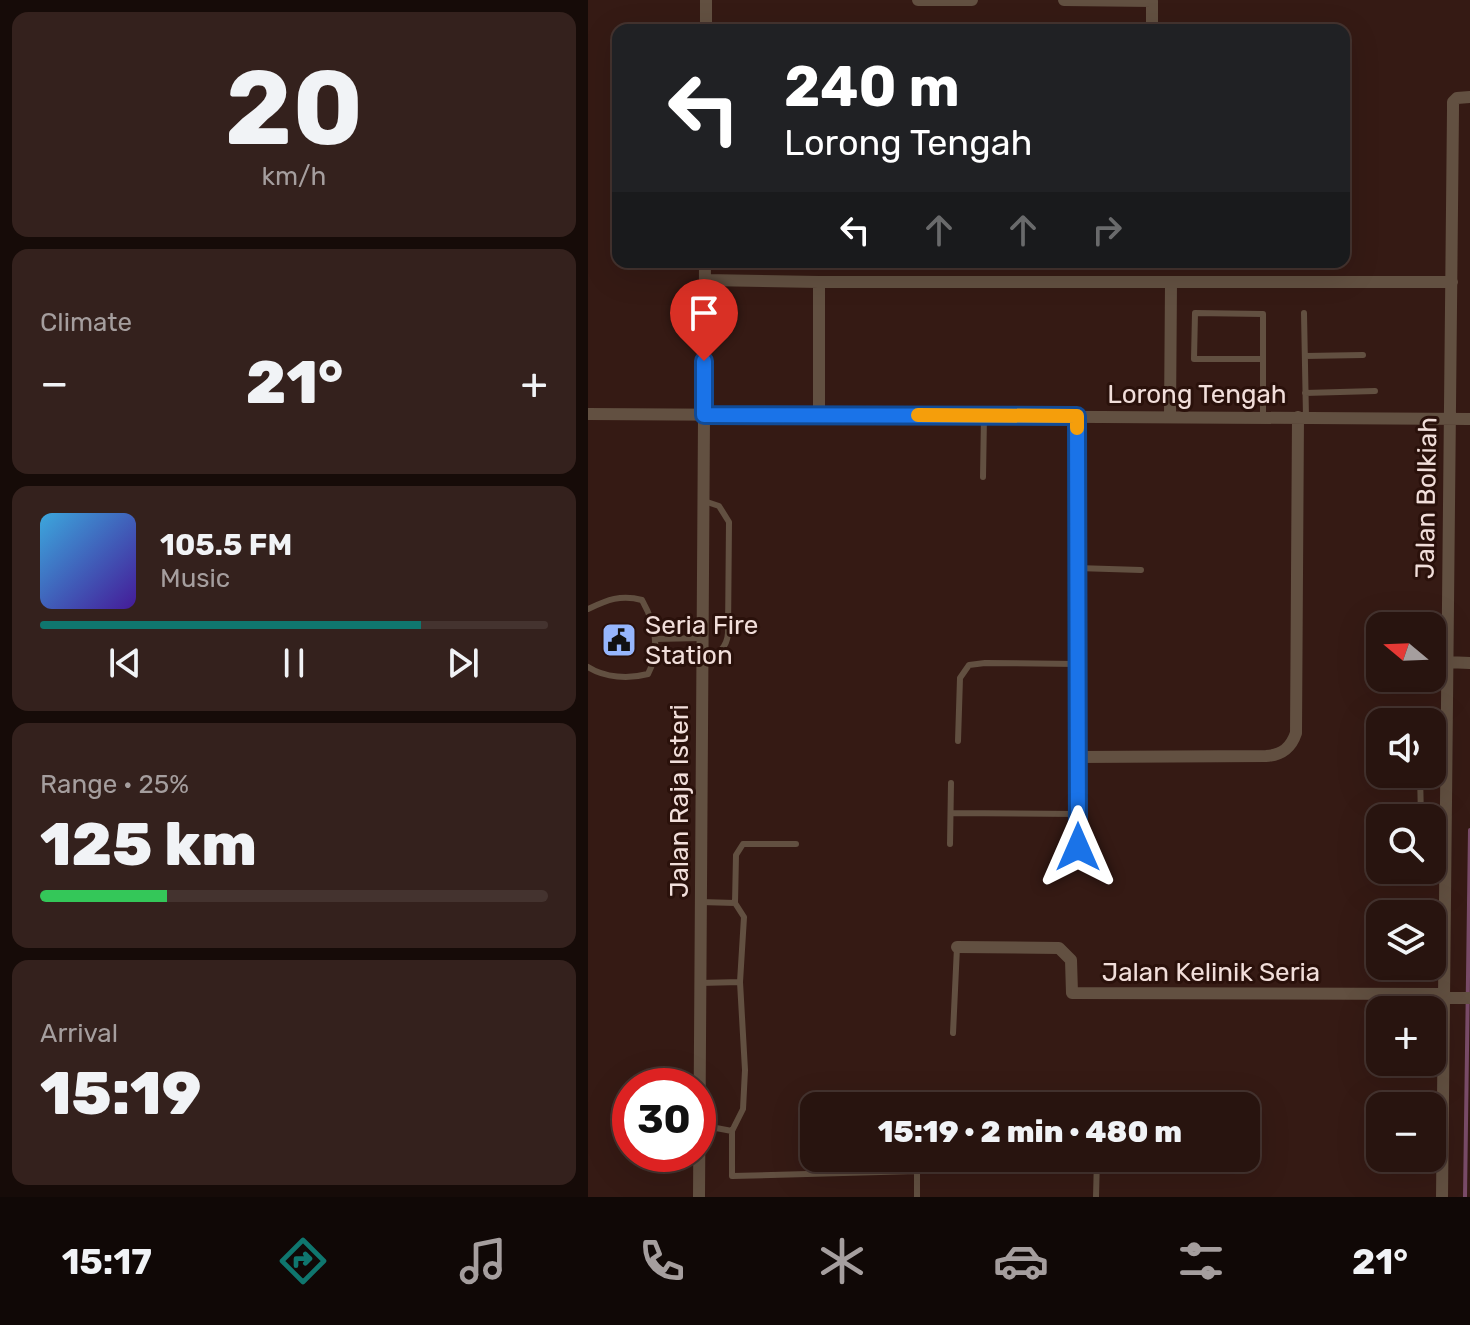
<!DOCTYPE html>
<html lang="en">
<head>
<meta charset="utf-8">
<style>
  :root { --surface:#28140f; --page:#34211d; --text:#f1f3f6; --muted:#a59e9e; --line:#44332f; --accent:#0f766e }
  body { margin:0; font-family:Rubik,sans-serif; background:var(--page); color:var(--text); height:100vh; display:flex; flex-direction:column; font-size:30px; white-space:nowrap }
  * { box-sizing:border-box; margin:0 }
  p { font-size:26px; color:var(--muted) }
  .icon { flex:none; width:44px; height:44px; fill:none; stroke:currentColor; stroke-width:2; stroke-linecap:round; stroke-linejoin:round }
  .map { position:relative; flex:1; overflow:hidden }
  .details { display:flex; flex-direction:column; gap:12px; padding:12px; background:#160b08; width:588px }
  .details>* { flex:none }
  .top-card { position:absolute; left:24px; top:24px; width:738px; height:244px; border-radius:16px; box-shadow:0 8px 32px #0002,0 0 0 2px var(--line); background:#202124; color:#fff; overflow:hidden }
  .needle { width:52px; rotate:289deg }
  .tools { position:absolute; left:778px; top:612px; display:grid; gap:16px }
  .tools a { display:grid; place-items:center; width:80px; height:80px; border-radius:16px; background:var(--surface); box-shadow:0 8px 32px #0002,0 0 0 2px var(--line); font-size:40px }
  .speed { position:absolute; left:24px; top:1068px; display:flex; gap:16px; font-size:40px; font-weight:700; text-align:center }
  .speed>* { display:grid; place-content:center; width:104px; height:104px; border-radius:50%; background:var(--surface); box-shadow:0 8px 32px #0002,0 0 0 2px var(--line); line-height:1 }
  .speed .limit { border:12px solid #d22; background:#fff; color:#111 }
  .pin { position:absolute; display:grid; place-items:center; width:68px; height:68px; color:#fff; margin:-82px -34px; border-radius:50% 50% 50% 0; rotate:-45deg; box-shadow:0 0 8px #0007 }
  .pin .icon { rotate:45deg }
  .me { position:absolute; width:88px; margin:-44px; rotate:0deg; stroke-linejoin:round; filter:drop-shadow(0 0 6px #0008) }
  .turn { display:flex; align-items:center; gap:28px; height:168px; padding:0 40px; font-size:36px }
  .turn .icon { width:104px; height:104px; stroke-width:2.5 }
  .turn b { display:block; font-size:56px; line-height:68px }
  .lanes { display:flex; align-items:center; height:76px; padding:0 40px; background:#0003; justify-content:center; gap:40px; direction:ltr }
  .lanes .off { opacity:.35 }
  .big { font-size:60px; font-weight:800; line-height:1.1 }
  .details .widget { flex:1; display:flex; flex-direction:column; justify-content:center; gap:12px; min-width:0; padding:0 28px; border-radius:16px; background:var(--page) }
  .details .dial { align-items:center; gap:0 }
  .dial b { font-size:104px; line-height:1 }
  .song { display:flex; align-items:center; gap:24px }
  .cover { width:96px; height:96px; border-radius:12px; background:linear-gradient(135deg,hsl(200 70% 55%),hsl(260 70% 35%)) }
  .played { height:8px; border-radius:4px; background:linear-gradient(90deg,var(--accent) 75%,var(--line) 75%) }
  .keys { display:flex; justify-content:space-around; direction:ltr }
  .heat { display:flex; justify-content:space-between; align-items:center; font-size:44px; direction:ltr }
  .charge { height:12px; border-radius:6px; background:linear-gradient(90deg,#34c759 25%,var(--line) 0) }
  .trip { position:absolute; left:212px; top:1092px; width:460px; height:80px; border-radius:16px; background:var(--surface); box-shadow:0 8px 32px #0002,0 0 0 2px var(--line); font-weight:800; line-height:80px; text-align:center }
  .menu { display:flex; height:128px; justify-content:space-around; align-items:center; background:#100806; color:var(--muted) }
  .menu .icon { width:56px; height:56px }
  .menu .selected { color:var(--accent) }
  .menu b { font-size:36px; color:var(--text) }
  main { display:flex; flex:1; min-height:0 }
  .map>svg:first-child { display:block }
</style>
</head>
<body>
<main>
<section class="details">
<div class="widget dial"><b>20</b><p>km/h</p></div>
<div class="widget"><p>Climate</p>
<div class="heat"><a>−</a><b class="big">21°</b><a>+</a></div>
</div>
<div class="widget">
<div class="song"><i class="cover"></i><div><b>105.5 FM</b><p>Music</p></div></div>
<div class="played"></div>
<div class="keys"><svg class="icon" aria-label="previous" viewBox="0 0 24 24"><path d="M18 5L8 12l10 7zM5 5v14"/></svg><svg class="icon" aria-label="pause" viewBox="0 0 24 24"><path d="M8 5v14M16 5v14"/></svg><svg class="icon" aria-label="next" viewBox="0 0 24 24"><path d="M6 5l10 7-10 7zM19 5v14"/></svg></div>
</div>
<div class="widget"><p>Range · 25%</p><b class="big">125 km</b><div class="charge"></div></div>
<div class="widget"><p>Arrival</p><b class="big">15:19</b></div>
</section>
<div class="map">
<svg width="882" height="1197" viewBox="0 0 882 1197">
  <rect width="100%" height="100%" fill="#351a14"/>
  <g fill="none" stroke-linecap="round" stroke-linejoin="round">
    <path stroke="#794b68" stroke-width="4" d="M877,1197l5,-367"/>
    <path stroke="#625041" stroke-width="6" d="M716,313l2,104
      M717,356l58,-1
      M675,359h-69l1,-46 68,1v103
      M717,393l70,-2
      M395,477l1,-61
      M489,568l64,2
      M0,609c19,-9 33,-15 54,-9 13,23 19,49 6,74 -19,5 -43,4 -60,-7
      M67,639l47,-1
      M114,663c13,-8 25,-13 26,-30l1,-111 -10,-16 -15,-5
      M370,741l2,-63 9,-13 16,-2 92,1
      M832,774l1,44
      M832,775l25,-1
      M363,813l127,1
      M362,844l1,-61
      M113,902l34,1
      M112,983l40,-1
      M365,1033l4,-86
      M112,1125l32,6v45l185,-5v26
      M144,1131l11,-22 2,-39 -5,-88 4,-65 -9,-14 1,-48 7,-11h53
      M508,1197l1,-39"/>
    <path stroke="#625041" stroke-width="12" d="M330,0h54
      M476,0l88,1v29
      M118,30v-30
      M117,280l114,2h633
      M0,414l882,5
      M231,415v-133
      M489,416l1,431
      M582,416l1,-133
      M858,662l24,1
      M490,757l188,-1c16,-1 25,-8 30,-23l2,-316
      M369,947l102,1 12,12 1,33 372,1
      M856,998h26
      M111,1197l6,-935
      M854,1197l11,-1087v-8l4,-4 13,-1"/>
  </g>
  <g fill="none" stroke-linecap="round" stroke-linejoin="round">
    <defs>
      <path id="route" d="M116,361v54l373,1 1,431"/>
    </defs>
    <use href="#route" stroke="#114b97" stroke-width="20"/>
    <use href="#route" stroke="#1a73e8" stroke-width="14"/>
    <path stroke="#f59e0b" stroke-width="14" d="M330,415l159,1v12"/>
  </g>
  <defs>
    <symbol id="civic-square" viewBox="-11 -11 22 22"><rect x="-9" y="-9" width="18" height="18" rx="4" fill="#96b6fd" stroke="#2a110b"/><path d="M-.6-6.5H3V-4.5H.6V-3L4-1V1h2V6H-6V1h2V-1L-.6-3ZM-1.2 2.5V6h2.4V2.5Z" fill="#111"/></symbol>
  </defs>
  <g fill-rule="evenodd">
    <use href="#civic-square" x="11" y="620" width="40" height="40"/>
  </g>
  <g text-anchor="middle" stroke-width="6" stroke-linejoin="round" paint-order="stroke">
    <g font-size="26" fill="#f1deda" stroke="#2a110b">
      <text x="609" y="403">Lorong Tengah</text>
      <text transform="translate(838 498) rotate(-89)" y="9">Jalan Bolkiah</text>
      <text transform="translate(91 801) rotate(-90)" y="9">Jalan Raja Isteri</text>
      <text x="623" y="981">Jalan Kelinik Seria</text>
    </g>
    <g font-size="26" fill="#f1deda" stroke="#2a110b" text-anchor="start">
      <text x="57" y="634">Seria Fire<tspan x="57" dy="30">Station</tspan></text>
    </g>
  </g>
</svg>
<div class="tools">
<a><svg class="needle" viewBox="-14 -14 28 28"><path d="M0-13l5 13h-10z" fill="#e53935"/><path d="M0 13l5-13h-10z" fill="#a59e9e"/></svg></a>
<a><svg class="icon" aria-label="sound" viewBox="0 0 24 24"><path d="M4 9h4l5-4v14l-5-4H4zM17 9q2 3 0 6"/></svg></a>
<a><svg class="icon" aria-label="search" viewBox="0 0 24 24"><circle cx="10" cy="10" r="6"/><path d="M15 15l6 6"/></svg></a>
<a><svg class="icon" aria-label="layers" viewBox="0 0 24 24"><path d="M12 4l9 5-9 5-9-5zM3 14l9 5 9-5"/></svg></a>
<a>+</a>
<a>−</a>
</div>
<div class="speed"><div class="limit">30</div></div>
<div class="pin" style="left:116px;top:361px;background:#d93025"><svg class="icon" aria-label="arrive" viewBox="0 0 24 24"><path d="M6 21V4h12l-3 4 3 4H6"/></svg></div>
<svg class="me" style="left:490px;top:847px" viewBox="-20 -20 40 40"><path d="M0-17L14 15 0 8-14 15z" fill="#1a73e8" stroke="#fff" stroke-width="4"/></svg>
<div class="trip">15:19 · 2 min · 480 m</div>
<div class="top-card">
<div class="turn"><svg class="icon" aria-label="left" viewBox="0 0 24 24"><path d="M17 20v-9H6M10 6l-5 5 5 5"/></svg><div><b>240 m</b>Lorong Tengah</div></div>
<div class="lanes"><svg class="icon" aria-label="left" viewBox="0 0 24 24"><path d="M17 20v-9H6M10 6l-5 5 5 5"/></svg><svg class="icon off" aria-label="ahead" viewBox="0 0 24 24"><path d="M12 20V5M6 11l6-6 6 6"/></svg><svg class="icon off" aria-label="ahead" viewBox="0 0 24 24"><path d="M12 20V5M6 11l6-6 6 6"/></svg><svg class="icon off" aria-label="right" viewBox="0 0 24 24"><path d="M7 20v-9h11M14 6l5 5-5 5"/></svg></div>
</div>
</div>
</main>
<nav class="menu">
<b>15:17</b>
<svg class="icon selected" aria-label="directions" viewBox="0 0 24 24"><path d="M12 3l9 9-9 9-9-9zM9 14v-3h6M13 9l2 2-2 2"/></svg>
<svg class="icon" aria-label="music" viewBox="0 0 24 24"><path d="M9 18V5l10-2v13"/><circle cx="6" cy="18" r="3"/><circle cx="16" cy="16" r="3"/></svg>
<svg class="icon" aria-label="phone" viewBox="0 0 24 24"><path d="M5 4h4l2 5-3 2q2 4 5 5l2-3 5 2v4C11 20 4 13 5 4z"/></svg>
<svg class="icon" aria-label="climate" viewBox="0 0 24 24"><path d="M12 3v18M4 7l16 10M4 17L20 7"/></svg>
<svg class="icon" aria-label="car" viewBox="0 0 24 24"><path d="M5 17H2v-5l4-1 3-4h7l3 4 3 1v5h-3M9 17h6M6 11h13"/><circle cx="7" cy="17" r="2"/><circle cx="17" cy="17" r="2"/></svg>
<svg class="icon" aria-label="filters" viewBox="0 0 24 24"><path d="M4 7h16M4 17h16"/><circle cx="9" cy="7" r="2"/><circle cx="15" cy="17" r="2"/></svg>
<b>21°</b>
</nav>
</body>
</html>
